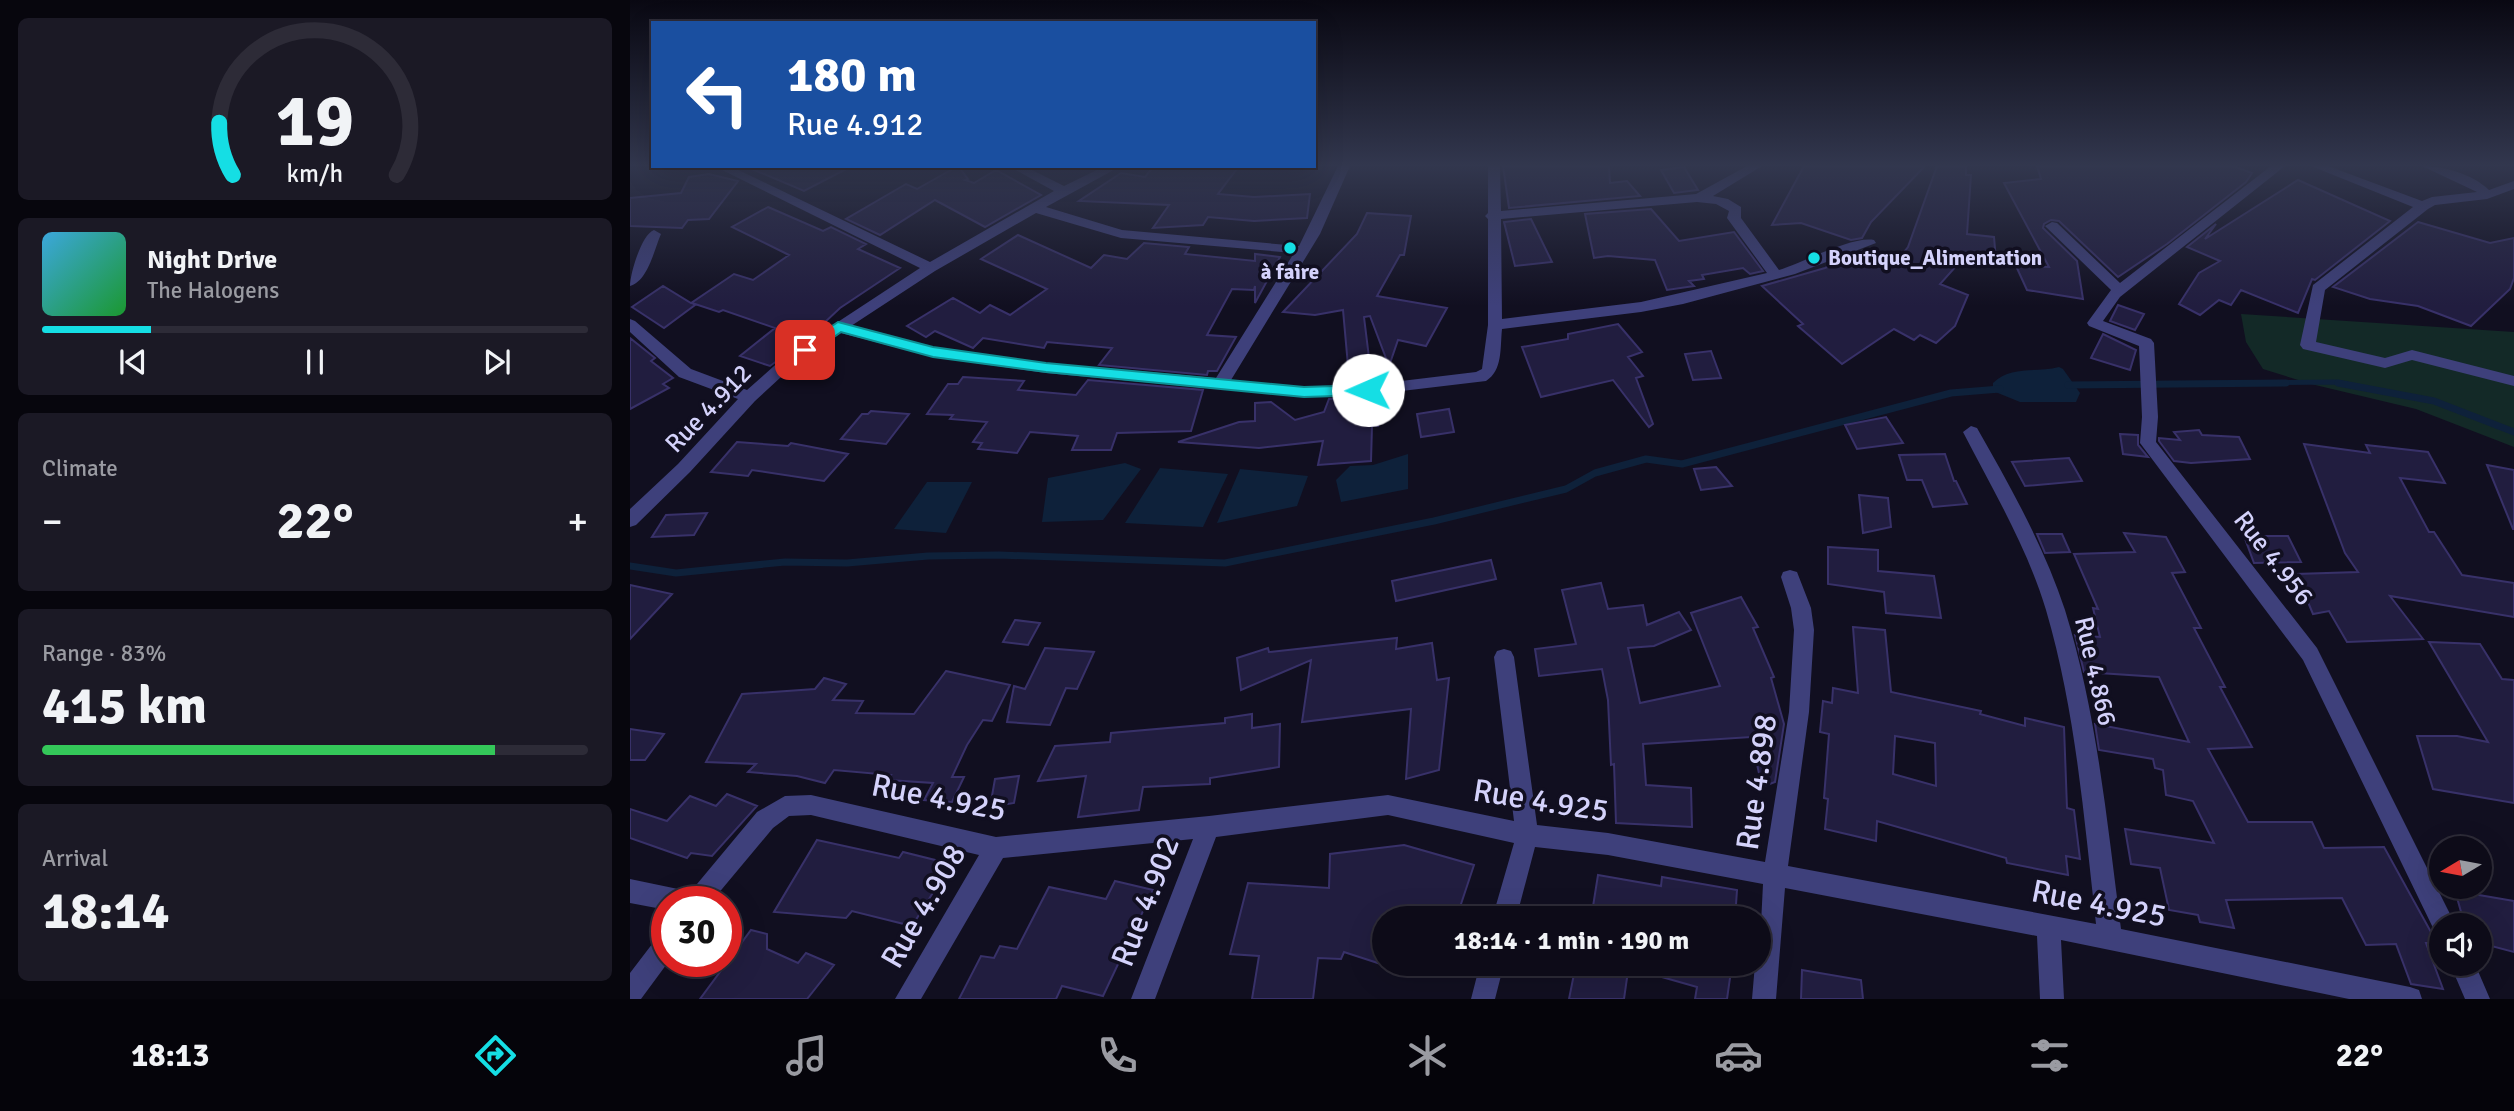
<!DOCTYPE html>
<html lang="en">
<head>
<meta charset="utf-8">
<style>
  :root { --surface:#0d0b18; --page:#1b1925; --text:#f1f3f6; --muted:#9a9ba2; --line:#2d2b37; --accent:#15dee4 }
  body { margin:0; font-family:Signika,sans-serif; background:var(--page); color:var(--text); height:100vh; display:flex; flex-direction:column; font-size:26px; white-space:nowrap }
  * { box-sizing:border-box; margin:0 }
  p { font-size:23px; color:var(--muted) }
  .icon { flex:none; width:38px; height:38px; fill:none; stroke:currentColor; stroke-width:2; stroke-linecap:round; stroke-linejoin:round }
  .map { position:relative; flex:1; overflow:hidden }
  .drawer { display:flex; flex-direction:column; gap:18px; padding:18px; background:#07060d; width:630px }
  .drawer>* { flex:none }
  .banner { position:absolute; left:21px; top:21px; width:665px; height:147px; border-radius:0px; box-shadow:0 7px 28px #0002,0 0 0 2px var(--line); background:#1a4fa0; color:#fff; overflow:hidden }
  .needle { width:46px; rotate:260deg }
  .fabs { position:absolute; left:1799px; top:836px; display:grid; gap:14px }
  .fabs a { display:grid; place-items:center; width:63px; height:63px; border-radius:50%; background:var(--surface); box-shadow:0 7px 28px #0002,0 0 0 2px var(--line); font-size:35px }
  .speed { position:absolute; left:21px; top:886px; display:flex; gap:14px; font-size:35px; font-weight:700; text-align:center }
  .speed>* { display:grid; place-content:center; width:91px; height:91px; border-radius:50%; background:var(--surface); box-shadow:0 7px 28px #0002,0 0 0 2px var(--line); line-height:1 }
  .speed .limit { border:10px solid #d22; background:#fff; color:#111 }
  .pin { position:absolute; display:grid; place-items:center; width:60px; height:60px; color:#fff; margin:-30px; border-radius:14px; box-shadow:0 4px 10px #0006 }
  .me { position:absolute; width:77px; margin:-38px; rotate:269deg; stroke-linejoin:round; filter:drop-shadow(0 0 5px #0008) }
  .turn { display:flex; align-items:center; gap:24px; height:147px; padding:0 21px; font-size:32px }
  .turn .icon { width:91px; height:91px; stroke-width:2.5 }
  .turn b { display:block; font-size:49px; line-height:60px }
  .big { font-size:52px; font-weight:700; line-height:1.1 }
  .drawer .card { flex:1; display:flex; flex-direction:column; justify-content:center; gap:10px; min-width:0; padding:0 24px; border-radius:10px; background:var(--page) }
  .drawer .dial { align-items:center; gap:0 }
  .dial svg { height:182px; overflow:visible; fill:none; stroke:var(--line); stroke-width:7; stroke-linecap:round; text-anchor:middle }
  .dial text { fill:var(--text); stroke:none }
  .song { display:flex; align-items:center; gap:21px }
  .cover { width:84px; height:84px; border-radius:10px; background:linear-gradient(135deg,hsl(200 70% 55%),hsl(130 70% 35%)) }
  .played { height:7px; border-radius:4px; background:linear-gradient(90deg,var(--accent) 20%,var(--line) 20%) }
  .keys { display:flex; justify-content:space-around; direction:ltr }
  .heat { display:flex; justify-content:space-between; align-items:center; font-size:38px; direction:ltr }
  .charge { height:10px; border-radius:5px; background:linear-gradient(90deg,#34c759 83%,var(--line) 0) }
  .trip { position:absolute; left:742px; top:906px; width:399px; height:70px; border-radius:35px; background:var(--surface); box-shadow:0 7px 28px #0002,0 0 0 2px var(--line); font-weight:700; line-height:70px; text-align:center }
  .dock { display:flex; height:112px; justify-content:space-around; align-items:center; background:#05040a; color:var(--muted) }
  .dock .icon { width:49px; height:49px }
  .dock .current { color:var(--accent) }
  .dock b { font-size:32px; color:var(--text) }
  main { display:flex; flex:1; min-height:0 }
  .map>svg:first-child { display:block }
</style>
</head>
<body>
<main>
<section class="drawer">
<div class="card dial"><svg viewBox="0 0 100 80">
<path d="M14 69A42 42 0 1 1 86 69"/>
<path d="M14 69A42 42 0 0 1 8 46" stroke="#15dee4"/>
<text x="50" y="56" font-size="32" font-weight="700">19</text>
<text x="50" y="72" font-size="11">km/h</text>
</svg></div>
<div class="card">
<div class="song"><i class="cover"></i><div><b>Night Drive</b><p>The Halogens</p></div></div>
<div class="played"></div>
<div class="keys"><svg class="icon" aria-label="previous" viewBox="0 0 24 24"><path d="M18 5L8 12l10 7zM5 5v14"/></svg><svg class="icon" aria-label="pause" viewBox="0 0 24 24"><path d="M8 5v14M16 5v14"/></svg><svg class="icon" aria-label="next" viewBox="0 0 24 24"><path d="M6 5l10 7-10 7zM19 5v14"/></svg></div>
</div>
<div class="card"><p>Climate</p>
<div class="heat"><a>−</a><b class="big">22°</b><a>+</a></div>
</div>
<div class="card"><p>Range · 83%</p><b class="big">415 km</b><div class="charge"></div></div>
<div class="card"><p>Arrival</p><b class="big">18:14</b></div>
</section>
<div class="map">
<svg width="1884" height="999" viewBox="0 0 1884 999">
  <rect width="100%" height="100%" fill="#110f20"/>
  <path fill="#132927" d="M1611,314l273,18v115l-98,-38 -105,-25 -48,-15 -17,-27z"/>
  <path fill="#0e213a" d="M1429,367l4,2 17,24 -4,9h-56l-27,-11v-8c18,-18 43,-10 66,-16z
    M778,454v35l-67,13 -5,-22 14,-14 23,-1z
    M495,463l16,6 -38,51 -61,2 6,-44z
    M530,468l68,6 -25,53 -78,-4z
    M610,469l68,7 -11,30 -80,17z
    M297,482h45l-26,51 -52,-4z"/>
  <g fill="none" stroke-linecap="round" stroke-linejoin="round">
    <path stroke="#0e213a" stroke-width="5" d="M1501,384l204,-2 12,2"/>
    <path stroke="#0e213a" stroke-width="7" d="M1708,383l96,18 80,31
      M1438,385l218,-2
      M0,566l46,7 109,-11 62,1 81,-7 71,-1 226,8 209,-42 132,-32 29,-16 51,-14 36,5 269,-71 49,-4"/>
  </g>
  <path fill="#211d3f" stroke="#383169" stroke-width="2" fill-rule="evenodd" d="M115,166h107l-48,25z
    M328,166l10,13 -3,1 9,3 22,-13 45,25 -56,32 -50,-27 -55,35 -34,-16 60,-35 11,5z
    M524,166h85l-21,28 36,3 56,-3 -3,24 -53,3 -46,-4 -5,8 -50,3 16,-23 -90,-4 42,-28 24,4z
    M873,166h106l1,17 17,-2 13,15 -131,12z
    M1174,166h121l-54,56 -9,16 -11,2 -50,-17 -29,2z
    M1307,166h29v9h5l-4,59 27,3 2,23 -30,-5 -26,29 28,11 -13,31 -19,17 -16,-8 -6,5 -20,-11 -52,35 -44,-38 5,-2 -41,-38 63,-18 39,-18 23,13 13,-6 8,-10z
    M1407,166h196l19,7 -6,9 -79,62 -49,33 -59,-56 -8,-1 -7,4 -1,4 34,33 6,38 -56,-9 -11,-24 33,1 -45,-84 37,-4z
    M1054,167l14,23 -24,3 -13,-23z
    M79,174l29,7 -29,38 -21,1 -6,8 -52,-2v-28l51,-5 8,-16z
    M1668,180l92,41 -75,59 -3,-1 -14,34 -57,-23 -10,15 -12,-5 -19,15 -21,-11 20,-31 21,-12 -33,-14 29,-23 -11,15z
    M138,207l55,24 8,-4 35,17 -8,5 42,19 -60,40 -33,31 -37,27 -30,-10 35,-28 -52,-18 -4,2 -27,-9 3,2 -31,23 -32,-21 31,-21 28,17 43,-29 19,6 36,-25 -57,-28z
    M1021,209l28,32 55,-9 29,39 -13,3 -7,-6 -41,7 2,4 -15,2 5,5 -27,4 -12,-30 -47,-4 -14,2 -9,-44z
    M737,213l44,3 -7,39h-4l-23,41 70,12 -21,38 -28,-6 -9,26 -19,-50 -6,1 8,65 -37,1 3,-7 11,1 -6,-67 -28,5 -32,-3 74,-78z
    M901,219l21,43 -37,4 -11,-44z
    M1788,222l72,21 24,-5v40l-4,11 -39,37 -53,-20 -48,-7 -37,-12z
    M388,235l73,33 13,-13 23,4 17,-16 45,4 -4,7 70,7v-7l25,3 -25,46v-17l-1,4 -22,-1 -25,46 29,2 -19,34h-9l-1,4 -108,-10 13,-17 -65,-6 -3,6 -61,-10 -10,10 -38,-17 -9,6 -19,-11 46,-28 27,15 10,-8 20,10 37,-26 -66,-30z
    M1488,305l26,9 -9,16 -25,-9z
    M988,324l24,28 -14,5 15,19 -7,2 17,46 -4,3 -36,-47 -72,17 -19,-50 46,-8v-5z
    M1473,334l33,16 -6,20 -39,-12z
    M0,338l25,20 -4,3 22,17 -10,6 6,4 -39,21z
    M1081,351l10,27 -28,2 -8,-26z
    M333,377l61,4 -6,9 58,5 12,-15 115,10 -12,41 -74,2 -6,17h-39l6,-14 -48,-4 -13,21 -39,-4 4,-6 -9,-1 14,-20 -37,-3 3,-4 -26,-1 21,-30h10z
    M744,397l4,29h-6l-1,35 -53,4 5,-24 -64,7 -81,-6 61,-20 16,-1v-18l16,-1 24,18 29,-8 5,-13z
    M819,409l5,23 -33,5 -4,-23z
    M241,411l38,3 -23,30 -45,-5 21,-25h6z
    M1256,417l17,26 -46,6 -12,-24z
    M1569,430l3,5 37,2 11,22 -59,4 -17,-2 -15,-20v-3l21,2 -6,-8z
    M1490,434l18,1v10l10,12 -25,-3z
    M107,442l51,4 3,-3 57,11 -24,27 -72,-11 -4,6 -37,-4z
    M1674,444l66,9 -4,-8 62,7 17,31 -45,-5 29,54h5l28,43 52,8v34l-124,-21 33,43 -76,3 -18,-31 -16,3 -17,-40 62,-2 -13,-19z
    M1315,454l9,27h2l11,23 -34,3 -11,-27h-15l-8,-25z
    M1439,458l13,23 -57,5 -13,-24z
    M1857,465l27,5v59h-1z
    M1086,467l16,19 -31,4 -7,-21z
    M1229,495l29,3 3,29 -28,6z
    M77,513l-13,22 -42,2 14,-22z
    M1494,533l42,4 19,35 -13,1 29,55h-7l31,59h-5l32,60 -44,2 40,73h64l12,26 60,-1 53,96h-11l17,46 -32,-5 -15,-40 -30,1 -24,-47 -116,2 8,28 -34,-6 -2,-7 -29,-5 -9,-42 -29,-4 -6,-35 89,14 -21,-42 -27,-6 -3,-25 -8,-2 -2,-9 -54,-9 -4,-26 94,18 -30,-65 -75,-5 -9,-37 25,2 -7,-29 5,1 -24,-55 61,-2z
    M1407,534h25l8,18 -25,1z
    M1614,536h44l13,26 -47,1z
    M1198,547l50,3v21l56,5 7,42 -55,-5 -2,-21 -56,-8z
    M861,560l5,19 -100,22 -4,-20z
    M971,583l7,26 35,-4 4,20 32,-13 12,18 -37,16 -26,2 12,55 80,-17 -29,-73 50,-16 17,30 -5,1 21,49 -3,1 13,46 -9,58 -13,5 -11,-50 -108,7 3,41 45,3 1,39 -76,-4 -2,-59 -3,1 -3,-65 -6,-31 -63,7 -4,-27 41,-5 -14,-54z
    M0,585l42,9 -42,45z
    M385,620l25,3 -12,22 -25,-3z
    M1223,627l32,3 6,62 90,19 -1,3 45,12v-8l39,9 3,81 7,2 6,49 -14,-3 2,19 -61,-12 -1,-5 -129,-37 -1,20 -51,-12 3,-30 -4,-1 5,-64 -9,-2 3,-31 9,2 1,-15 25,5zM1265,736l40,7 1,43 -43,-12z
    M767,638l-1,11 36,-6 5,37 12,-2 -10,92 -33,9 5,-70 -109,13 9,-62 -70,30 -4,-32 31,-10 1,4z
    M1799,642l51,2 22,35 12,1v123l-81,-14 -16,-53h40l31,6z
    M415,648l49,4 -17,37 -11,-1 -16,37 -43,-3 7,-36 11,3z
    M316,671l64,14 -18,36 -9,-1 -16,25 -15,32h12l-12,25 -28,-2 9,-17 -45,-3 3,-5 -57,-5 -9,13 -28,-7 -49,-4 8,-8 -50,-2 36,-68 73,-5 9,-11 22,6 -13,16 30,1 -7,12 58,1z
    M622,714v14l28,-4 -1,43 -69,11v6l-67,3 -4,23 -61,7 8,-41 -48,5 17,-35 55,-4 1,-9 114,-10v-5z
    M0,729l34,5 -19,26h-15z
    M389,776l-5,27 -24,4 5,-28z
    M97,794l30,12 -45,50 -21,-3 -4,5 -57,-20v-29l37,12 23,-25 26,10z
    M187,840l82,18 4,-6 48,12 -39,62 -60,-15 -6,7 -72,-6z
    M774,845l70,20 -18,54h-72v46l-40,-13 -3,7 -23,-1 -5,41h-61l7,-43 -29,-2 18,-71 81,5 1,-34z
    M968,875l63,11 1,-9 75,13 -2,29h-144z
    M485,881l38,9 -50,106 -41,-10 -6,13h-97l22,-43 13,2 6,-12 17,3 32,-62 57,12z
    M1824,887h15l10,8 35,6v51l-34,-9v-17h-15z
    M121,930l16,4v15l31,14 8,-10 28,12 -27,34h-107z
    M946,964h53l-5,35h-55z
    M1007,964h95l-5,35h-32l2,-12 -60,-17z
    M1172,970l59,10 2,19h-62z"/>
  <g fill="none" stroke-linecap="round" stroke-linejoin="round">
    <path fill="#3e407b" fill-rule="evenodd" d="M84,166h16l200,96 124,-71 -46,-25h16l40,20 41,-20h16l-75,41 76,23 177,16 39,-80h12l-30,68 -89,146 74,7 63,-2 108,-13 6,-3 6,-44v-106l-3,-3 3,-3v-47h12l1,45 195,-17 51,-28h15l-49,30 15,3 13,8v11l38,52c24,-7 72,-34 95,-30l2,3 -81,31 -112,30 -42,8 -139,17c-2,19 1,41 -16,52l-118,14 -63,2 -259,-24 -113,-16 -92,-24 -48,33 -38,35 -65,71 -54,53 -6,2v-18l48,-45 60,-65 -59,-22 -49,-45v-13l5,2 56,48 56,21 36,-32 137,-90zM1067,202l19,2 13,7 -2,7 40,55 -126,29 -139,17 -1,-100zM406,213l85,25 173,15 -78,125 -170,-15 -113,-16 -82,-21 84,-55z
      M1641,166h14l-165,131 -17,24 48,18 3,4 4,74 -2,25 161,206 139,278h-15v11l-5,-3 -133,-274 -163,-217 2,-26 -3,-71 -50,-20 -2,-3 24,-33 -66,-64 7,-4 5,1 63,60z
      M1681,166h17l94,35 10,-4 45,-5 -55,-26c21,0 51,8 67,24l25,-9v8l-27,10 -52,6 -7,4 -103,81 -9,52 69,16 27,-8 102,26v10l-102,-26 -27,8 -82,-19 -3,-4 13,-60 100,-78z
      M24,230l7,4c-7,16 -13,47 -31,52 0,-13 12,-52 24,-56z
      M1341,426l6,2c33,58 67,118 88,182 32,103 42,212 56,319l289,58 9,3 3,9h-73l-288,-59 3,59h-24l-3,-63 -252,-48 -9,111h-24l3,-35h4l4,-80 -155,-29 -73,-8 -19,72h-24l22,-76 -126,-28 -172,22 -61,162h-24l62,-160 -190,19 -82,141h-26l84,-144 -168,-40 -22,1 -16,12 -61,73h-45v9l-37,-7v-24l48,10 9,7 70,-84 28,-16 26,-1 185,42 213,-21 179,-21 126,26 -20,-164 3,-6 7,-2 7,2 3,6 23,168 71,8 157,29 24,-150 5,-82 -3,-22 -10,-31 2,-5 7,-2 7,2 14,36 3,22 -5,82 -21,154 308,58c-12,-105 -20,-212 -50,-314 -19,-63 -53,-120 -83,-178z
      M37,931v30h2l-28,38h-11v-26l29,-38z
      M850,964h24l-9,35h-24z
      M1820,964h25l15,35h-25z"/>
  </g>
  <linearGradient id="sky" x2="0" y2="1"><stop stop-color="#090812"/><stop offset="0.54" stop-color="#32374e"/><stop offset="1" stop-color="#32374e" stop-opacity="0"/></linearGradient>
  <rect width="1884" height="306" fill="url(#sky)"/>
  <path fill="#15dee4" stroke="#0e9094" stroke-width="2" d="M208,322l95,25 113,16 258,24 64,-2 7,5 -7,5 -64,2 -258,-25 -113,-15 -92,-25 -31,22h-10v-7z"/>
  <g fill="#15dee4" stroke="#110f20" stroke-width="2.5">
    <circle cx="660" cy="248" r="7"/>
    <circle cx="1184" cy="258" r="7"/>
  </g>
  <g text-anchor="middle" stroke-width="7" stroke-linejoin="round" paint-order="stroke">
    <g font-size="21" font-weight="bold" fill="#d4d2fb" stroke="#110f20" text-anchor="start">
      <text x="1198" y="265">Boutique_Alimentation</text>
      <text x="660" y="279" text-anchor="middle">à faire</text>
    </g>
    <g font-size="26" fill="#d4d2fb" stroke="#110f20">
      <text transform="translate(78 408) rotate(-46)" y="9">Rue 4.912</text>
      <text transform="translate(1644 558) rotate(52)" y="9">Rue 4.956</text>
      <text transform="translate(1466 671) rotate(77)" y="9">Rue 4.866</text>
    </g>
    <g font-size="32" fill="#d4d2fb" stroke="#110f20">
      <text transform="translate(1126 782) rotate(-82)" y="11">Rue 4.898</text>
      <text transform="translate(309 797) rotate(11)" y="11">Rue 4.925</text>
      <text transform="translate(911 800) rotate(9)" y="11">Rue 4.925</text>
      <text transform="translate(515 901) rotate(-69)" y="11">Rue 4.902</text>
      <text transform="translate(1469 903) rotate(11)" y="11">Rue 4.925</text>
      <text transform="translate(293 906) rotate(-60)" y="11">Rue 4.908</text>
    </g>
  </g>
</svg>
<div class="fabs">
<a><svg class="needle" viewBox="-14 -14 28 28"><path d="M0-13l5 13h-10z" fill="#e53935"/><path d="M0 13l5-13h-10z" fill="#9a9ba2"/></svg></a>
<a><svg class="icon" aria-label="sound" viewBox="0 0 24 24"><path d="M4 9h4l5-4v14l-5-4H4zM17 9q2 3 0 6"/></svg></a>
</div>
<div class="speed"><div class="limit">30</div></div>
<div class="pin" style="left:175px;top:350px;background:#d93025"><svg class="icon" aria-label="arrive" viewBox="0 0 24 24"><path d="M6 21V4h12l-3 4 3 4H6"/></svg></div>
<svg class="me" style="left:738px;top:390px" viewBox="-20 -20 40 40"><circle r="19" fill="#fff"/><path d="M0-13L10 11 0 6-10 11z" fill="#15dee4"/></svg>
<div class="trip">18:14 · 1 min · 190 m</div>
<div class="banner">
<div class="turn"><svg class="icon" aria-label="left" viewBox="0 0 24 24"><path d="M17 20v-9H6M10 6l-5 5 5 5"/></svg><div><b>180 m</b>Rue 4.912</div></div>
</div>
</div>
</main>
<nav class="dock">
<b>18:13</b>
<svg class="icon current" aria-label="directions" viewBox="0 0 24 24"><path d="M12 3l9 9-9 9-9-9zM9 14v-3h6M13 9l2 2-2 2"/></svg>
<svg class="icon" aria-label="music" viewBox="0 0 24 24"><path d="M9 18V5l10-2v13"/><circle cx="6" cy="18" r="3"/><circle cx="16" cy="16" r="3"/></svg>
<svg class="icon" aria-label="phone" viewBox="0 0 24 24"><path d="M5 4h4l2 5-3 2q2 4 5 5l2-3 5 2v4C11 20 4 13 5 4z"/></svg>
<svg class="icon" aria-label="climate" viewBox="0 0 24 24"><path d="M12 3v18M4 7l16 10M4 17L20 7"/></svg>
<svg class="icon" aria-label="car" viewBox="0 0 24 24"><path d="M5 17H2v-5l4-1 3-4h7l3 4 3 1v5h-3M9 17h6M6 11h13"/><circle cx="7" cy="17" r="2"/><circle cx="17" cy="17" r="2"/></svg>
<svg class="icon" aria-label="filters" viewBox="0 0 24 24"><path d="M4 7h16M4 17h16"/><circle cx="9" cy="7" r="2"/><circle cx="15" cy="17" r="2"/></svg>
<b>22°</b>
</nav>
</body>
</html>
